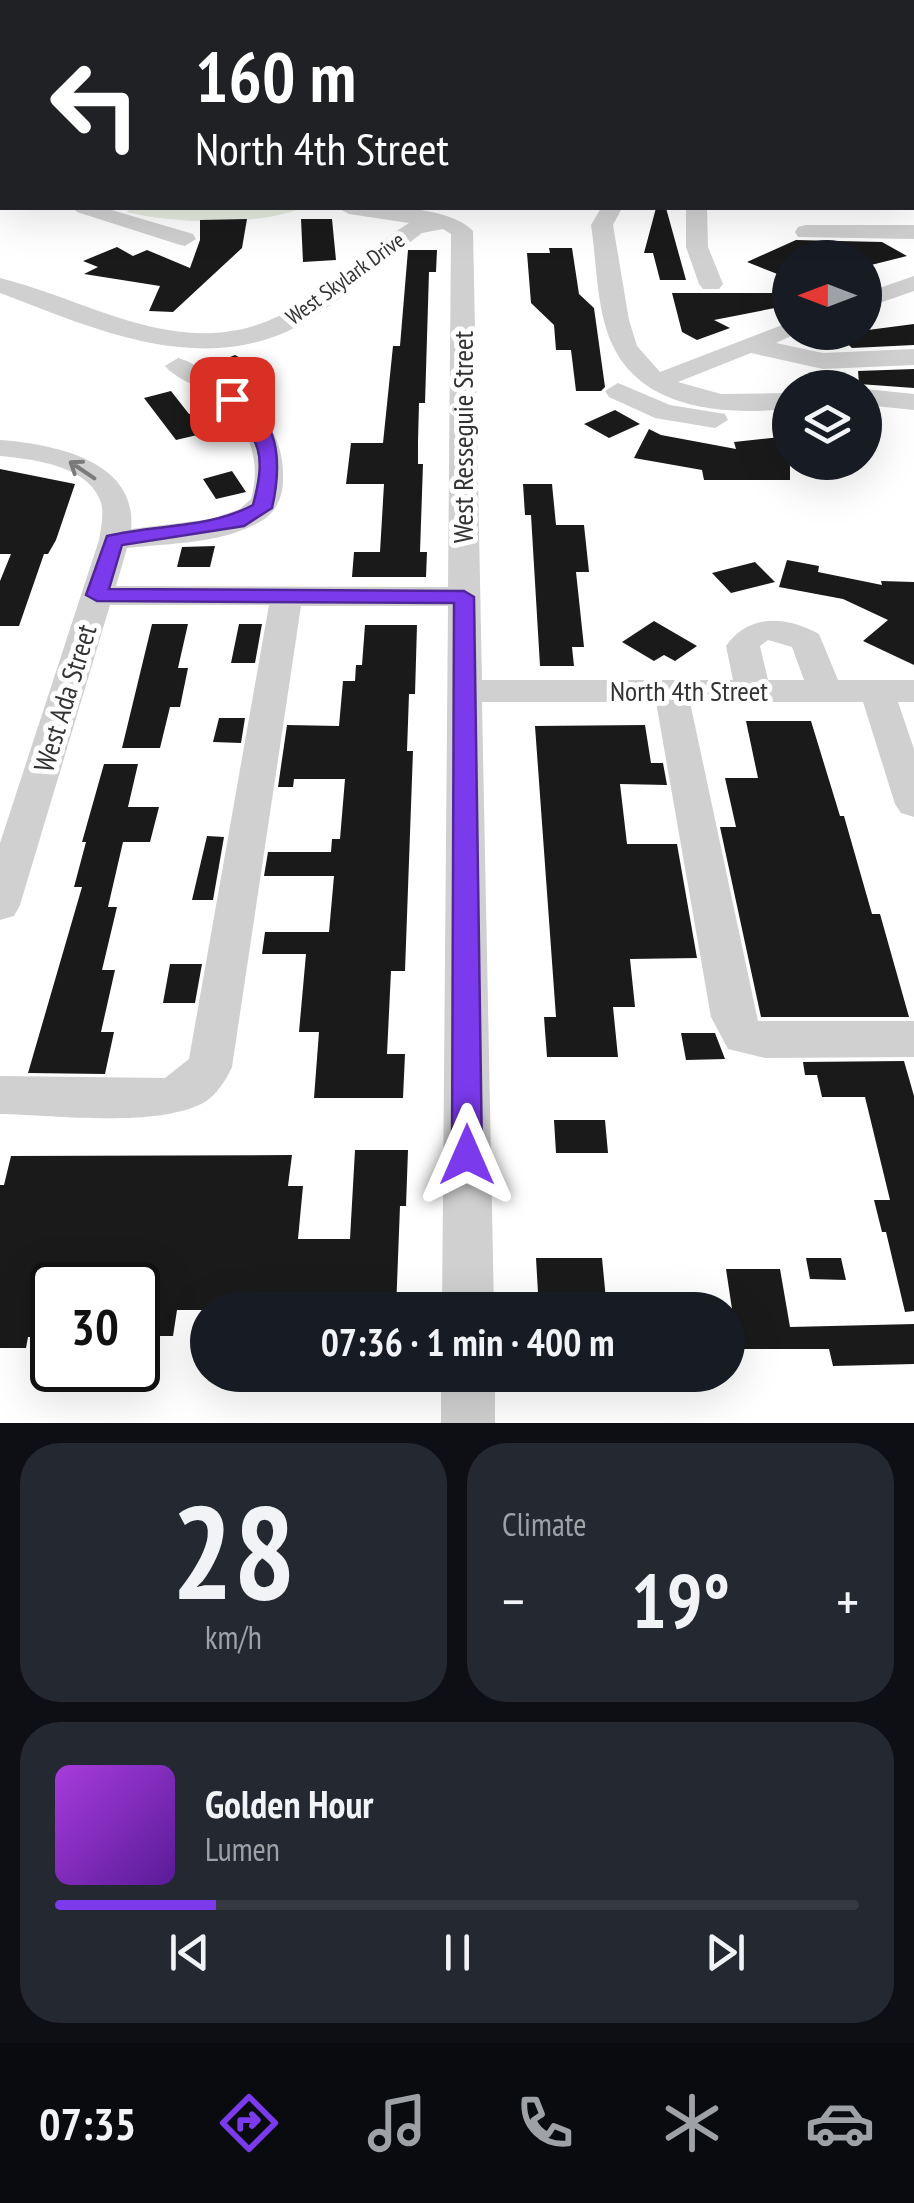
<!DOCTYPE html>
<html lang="en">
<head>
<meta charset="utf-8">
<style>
  :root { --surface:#171b24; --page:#242831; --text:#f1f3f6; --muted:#9ea1a6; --line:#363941; --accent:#7c3aed }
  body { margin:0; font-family:"PT Sans Narrow",sans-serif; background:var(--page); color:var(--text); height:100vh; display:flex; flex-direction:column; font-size:38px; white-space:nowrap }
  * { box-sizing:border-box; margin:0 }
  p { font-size:32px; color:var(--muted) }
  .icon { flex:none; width:55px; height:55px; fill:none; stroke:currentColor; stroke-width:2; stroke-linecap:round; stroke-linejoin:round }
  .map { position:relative; height:1423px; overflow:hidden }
  .panel { display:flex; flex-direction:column; gap:20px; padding:20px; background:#0d0f14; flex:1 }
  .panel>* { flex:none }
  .banner { position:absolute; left:0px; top:0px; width:915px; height:210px; box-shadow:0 10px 40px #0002; background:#202124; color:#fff; overflow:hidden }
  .needle { width:65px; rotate:270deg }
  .fabs { position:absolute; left:772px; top:240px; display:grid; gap:20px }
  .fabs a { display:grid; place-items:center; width:110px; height:110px; border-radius:50%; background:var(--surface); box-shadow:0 10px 40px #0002; font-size:50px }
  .speed { position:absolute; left:30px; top:1262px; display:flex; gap:20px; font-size:50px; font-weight:700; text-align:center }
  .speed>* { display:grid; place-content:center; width:130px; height:130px; border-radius:50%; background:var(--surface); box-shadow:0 10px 40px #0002; line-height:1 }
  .speed .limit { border:5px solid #111; border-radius:15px; background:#fff; color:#111 }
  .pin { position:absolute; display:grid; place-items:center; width:85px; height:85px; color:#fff; margin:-42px; border-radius:20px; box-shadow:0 5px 15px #0006 }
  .me { position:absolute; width:110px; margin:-55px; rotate:0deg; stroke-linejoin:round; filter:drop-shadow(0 0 8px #0008) }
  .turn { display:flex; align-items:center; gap:35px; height:210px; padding:0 30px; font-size:45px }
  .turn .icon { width:130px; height:130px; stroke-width:2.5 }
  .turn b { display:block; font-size:70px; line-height:85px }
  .big { font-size:75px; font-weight:800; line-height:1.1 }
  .panel .card { flex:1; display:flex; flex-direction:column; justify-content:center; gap:15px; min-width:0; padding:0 35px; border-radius:40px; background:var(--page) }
  .panel .dial { align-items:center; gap:0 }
  .dial b { font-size:130px; line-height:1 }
  .song { display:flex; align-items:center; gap:30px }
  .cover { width:120px; height:120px; border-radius:15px; background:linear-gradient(135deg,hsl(280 70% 55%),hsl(270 70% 35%)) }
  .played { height:10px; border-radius:5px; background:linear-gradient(90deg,var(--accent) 20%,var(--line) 20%) }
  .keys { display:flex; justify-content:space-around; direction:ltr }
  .heat { display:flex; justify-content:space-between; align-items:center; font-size:55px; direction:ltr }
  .panel .tiles { flex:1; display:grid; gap:20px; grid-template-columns:1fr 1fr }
  .card:last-child { grid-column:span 2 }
  .trip { position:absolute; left:190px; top:1292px; width:555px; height:100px; border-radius:50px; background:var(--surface); box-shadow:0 10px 40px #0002; font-weight:800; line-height:100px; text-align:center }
  .menu { display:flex; height:160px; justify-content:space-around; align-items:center; background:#090b0e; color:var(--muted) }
  .menu .icon { width:70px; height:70px }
  .menu .on { color:var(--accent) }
  .menu b { font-size:45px; color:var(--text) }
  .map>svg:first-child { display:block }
</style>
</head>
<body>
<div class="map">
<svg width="914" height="1423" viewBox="0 0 914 1423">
  <rect width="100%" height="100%" fill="#fff"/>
  <path fill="#e6ecdf" d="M54,0h515l3,2h-530z
    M131,208h171c-43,18 -129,16 -175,4z"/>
  <path fill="#1a1a1a" d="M656,208h10l20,72h-26l-7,-27h-9z
    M247,219l-5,29 -69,64 -24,-1 11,-25 -76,-12 14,-7 -15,-6 34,-14 16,9 14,-6 43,18 10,-28v-20z
    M301,219h31l4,41 -33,2z
    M796,240l86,2 25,14 -40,10 -2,-8h-75v21l-43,-17z
    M549,248h23l7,46 15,14 11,79 -4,4h-25l-5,-41h-15l-2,-25 -23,-22 -4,-50h23z
    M408,250h29l-1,22h-7l-4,131h-6l-1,39v22h5l-3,88h7l-1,25h-74l2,-25h26l4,-68h-38l5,-41h32l10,-97h7z
    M672,293h118v12l-76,15 16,8 -33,12 -15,-8z
    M914,324v21l-62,3 -15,-14z
    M235,355l29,16 -28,11 -28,-16z
    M914,369v19l-55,-4 -1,-13z
    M171,391l18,23 6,-1 15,19 -34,8 -32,-42z
    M615,410l25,14 -31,14 -25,-14z
    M649,429l12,6 75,14 -2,-7 56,-6v44h-86l-2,-10 -68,-12z
    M0,469l75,15 -19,56 -8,14h-4l-25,72h-19v-45l11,-27h-11z
    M232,471l14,21 -30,7 -13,-20z
    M523,484h29l4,41h28l5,47h-13l8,75h-12l2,19h-34l-9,-151h-6z
    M215,546l-5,21h-33l5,-20z
    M787,560l32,6 -1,6 64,13 -1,-4 33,1v83l-51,-24 25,-21 -45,-21 -64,-12z
    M755,562l20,20 -44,11 -19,-20z
    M654,621l43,25 -22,15 -11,-6 -10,6 -32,-19z
    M152,624h36l-10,44h10l-8,39h-10l-10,41h-38z
    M239,624h23l-7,39h-24z
    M365,625h52l-2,69h-6l-2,57h6l-8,220h-14l-4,83h18l-2,44h-89l5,-66h-20l7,-78h-44l3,-22h64l5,-56h-70l4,-24h63l1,-13h8l5,-60h-51l-1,8h-15l9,-62 52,1 4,-45h12l1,-16h6z
    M219,718h26l-4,25 -28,-1z
    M746,721h65l29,95h4l28,98h8l29,103h-148l-41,-190h16l-11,-49h33z
    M645,725l6,38h12l4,22 -47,-1 7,60h50l20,114 -67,1 5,48h-22l5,50h-71l-3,-40h12l-21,-291z
    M104,764h34l-10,43h31l-9,35h-27l-15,65h9l-15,63h13l-14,62h13l-9,42 -77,-1 54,-186h-8l12,-45h-4z
    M207,836l17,1 -11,63h-21z
    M170,964h32l-7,39h-32z
    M681,1033h34l10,26 -39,1z
    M904,1061l10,35v215l-9,1 -19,-80h-4l-8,-32h16l-25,-103h-43l-5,-22h-12l-2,-13z
    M554,1120h51l3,33h-52z
    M355,1150h53l-2,56h-6l-4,104h-219l-4,26h-35v-51h-86v52h-24l-2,11h-26v-163h4l7,-29 281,-1 -4,31h15l-5,53h52z
    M536,1258h66l5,52h-68z
    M806,1258h35l5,22 -36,-1z
    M726,1269h54l10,58 124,-3v40l-81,2 -4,-17h-91z"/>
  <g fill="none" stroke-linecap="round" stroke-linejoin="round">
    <path fill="#d0d0d0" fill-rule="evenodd" d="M665,0h20l2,2h-20z
      M0,65h2v12h-2z
      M0,141l2,1v17l-2,-1z
      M73,208h32l88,26 3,5 -11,7 -8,-2 -100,-32z
      M338,208c35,-2 110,-4 135,23l9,449h251l-7,-34c23,-33 60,-30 93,-12l19,46h76v22h-16l16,47v68l-13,-4 -6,-9 -32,-102h-173l68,319h156v36l-149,1 -37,-9 -17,-32 -55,-315h-174l12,608h-52l6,-704h-147l-69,461c-6,13 -16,29 -29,36 -47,25 -148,12 -203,11v-38l165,2 24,-19 80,-454h-159l-90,300 -6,11 -14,4v-77l99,-303c2,-13 6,-28 1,-40 -13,-35 -69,-41 -100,-44v-16c53,4 138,20 131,89l81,-10 28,-10 11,-10c13,-47 -8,-82 -46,-107 -13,-9 -30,-14 -40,-26l13,-8 9,3c48,25 99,57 96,119 0,15 -6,31 -20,40 -39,24 -92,23 -136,28l-11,38 332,1 3,-353 -8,-5 -21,4c-36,27 -86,72 -124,93 -97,52 -206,2 -298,-33v-15c93,23 181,85 279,38 43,-20 87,-67 130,-93l-60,-9zM768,640l24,7 12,33h-36l-8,-34z
      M601,208h21l-9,17 16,95 8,26 23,26 130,-50v10h10l-24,11 47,10 91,-4v16l-91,4 -72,-16 -73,29 43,12 69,-1v16c-63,6 -146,2 -177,-63 -17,-35 -16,-83 -22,-121z
      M686,208h21l1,39 15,37 -4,5h-16l-4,-5 -13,-37z
      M806,225h108v14l-116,-2 -3,-5 3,-5z
      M914,276v15l-49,17v-15z
      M618,383l52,22 55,9 3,6 -13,8 -60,-10 -46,-21 -4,-6z
      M865,389l49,5v16l-49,-5z
      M441,1375h54v48h-54z"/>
  </g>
  <defs><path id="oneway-shaft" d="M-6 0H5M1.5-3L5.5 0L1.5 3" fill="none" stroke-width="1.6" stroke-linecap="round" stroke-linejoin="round" transform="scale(2.5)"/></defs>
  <use stroke="#7a7a7a" href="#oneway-shaft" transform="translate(82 470) rotate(-146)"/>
  <path fill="#7c3aed" stroke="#51269a" stroke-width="2.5" d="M232,394c49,19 50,70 40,114l-28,18 -122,19 -13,44 355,2 10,6 8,558 -4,10 -11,4 -11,-4 -4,-10 2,-552 -357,-2 -11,-6 21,-59c50,-12 101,-7 146,-31 15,-57 5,-64 -30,-106z"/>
  <g text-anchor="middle" stroke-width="10" stroke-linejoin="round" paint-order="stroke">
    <g font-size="22" fill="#333" stroke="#fff">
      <text transform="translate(345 278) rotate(-36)" y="8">West Skylark Drive</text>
    </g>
    <g font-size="28" fill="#333" stroke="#fff">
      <text transform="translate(463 437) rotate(-90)" y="10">West Resseguie Street</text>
      <text x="689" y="701">North 4th Street</text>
      <text transform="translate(65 698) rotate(-73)" y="10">West Ada Street</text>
    </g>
  </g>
</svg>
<div class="fabs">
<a><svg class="needle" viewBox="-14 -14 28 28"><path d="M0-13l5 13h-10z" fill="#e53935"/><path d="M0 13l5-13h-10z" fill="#9ea1a6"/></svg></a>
<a><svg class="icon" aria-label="layers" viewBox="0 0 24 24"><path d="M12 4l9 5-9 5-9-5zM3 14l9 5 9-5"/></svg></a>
</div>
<div class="speed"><div class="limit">30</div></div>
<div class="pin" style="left:232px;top:399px;background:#d93025"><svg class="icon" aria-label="arrive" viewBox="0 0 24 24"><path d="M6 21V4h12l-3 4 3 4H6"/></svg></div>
<svg class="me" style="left:467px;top:1155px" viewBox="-20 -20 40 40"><path d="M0-17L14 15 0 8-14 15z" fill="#7c3aed" stroke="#fff" stroke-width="4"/></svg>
<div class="trip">07:36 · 1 min · 400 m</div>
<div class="banner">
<div class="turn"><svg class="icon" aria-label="left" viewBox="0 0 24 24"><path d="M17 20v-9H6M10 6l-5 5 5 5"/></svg><div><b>160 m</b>North 4th Street</div></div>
</div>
</div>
<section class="panel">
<div class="tiles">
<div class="card dial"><b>28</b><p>km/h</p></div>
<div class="card"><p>Climate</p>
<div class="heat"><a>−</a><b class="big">19°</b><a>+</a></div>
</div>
<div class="card">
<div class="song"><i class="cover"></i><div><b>Golden Hour</b><p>Lumen</p></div></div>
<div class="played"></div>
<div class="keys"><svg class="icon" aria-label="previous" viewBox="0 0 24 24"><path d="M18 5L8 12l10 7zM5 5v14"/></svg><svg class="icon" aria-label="pause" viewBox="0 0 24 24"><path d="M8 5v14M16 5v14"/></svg><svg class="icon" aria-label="next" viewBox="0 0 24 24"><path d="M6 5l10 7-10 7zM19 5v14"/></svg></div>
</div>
</div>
</section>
<nav class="menu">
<b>07:35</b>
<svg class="icon on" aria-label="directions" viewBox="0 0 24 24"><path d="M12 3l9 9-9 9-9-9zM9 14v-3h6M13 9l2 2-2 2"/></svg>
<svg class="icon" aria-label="music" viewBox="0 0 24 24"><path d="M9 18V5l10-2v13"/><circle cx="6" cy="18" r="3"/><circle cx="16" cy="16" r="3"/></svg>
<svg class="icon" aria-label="phone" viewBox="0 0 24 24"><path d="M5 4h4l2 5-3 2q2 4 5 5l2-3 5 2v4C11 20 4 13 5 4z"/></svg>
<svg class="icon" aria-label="climate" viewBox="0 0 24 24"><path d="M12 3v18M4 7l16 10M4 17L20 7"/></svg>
<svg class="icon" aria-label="car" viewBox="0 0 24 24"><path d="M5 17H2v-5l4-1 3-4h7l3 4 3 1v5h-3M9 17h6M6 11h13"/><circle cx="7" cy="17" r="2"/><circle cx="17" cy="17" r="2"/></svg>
</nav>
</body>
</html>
